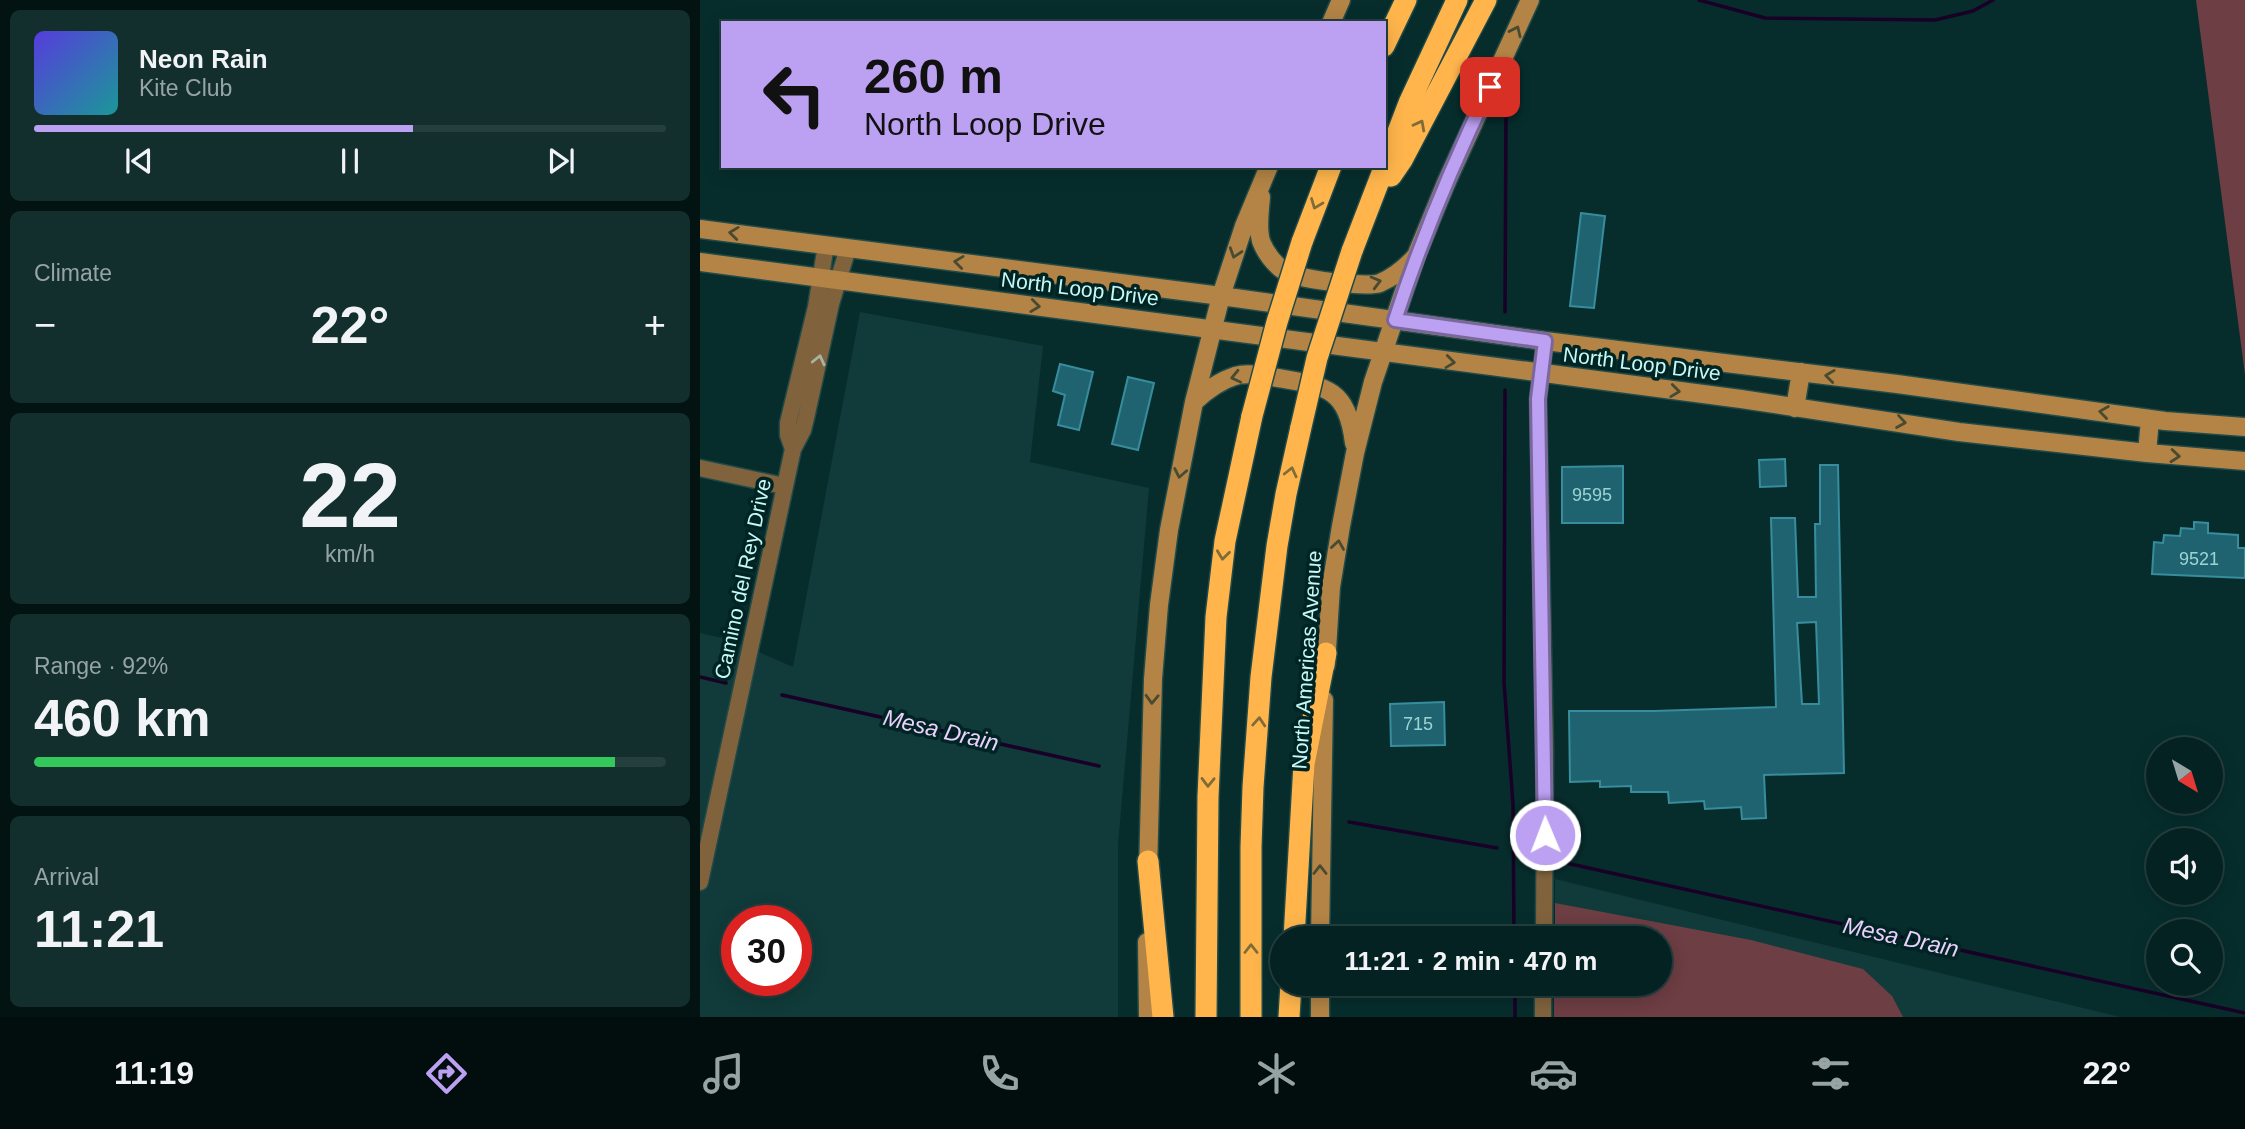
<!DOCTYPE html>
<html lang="en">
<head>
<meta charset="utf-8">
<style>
  :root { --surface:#042221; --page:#122f2e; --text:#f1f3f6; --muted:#97a4a5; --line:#253f3f; --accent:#bca0f2 }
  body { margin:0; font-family:Helvetica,sans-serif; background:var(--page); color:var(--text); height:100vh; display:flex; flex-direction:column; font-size:26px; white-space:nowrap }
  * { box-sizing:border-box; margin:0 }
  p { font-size:23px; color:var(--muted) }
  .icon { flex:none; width:38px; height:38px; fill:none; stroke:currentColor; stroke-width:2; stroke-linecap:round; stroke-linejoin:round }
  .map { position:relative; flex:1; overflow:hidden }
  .side { display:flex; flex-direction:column; gap:10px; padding:10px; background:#021312; width:700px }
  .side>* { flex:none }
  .hud { position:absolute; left:21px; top:21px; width:665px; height:147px; border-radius:0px; box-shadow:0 4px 18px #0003,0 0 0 2px var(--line); background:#bca0f2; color:#111; overflow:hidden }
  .needle { width:46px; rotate:142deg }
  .fabs { position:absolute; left:1446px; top:737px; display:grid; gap:14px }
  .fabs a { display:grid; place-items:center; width:77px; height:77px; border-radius:50%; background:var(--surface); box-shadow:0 4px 18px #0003,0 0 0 2px var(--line); font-size:35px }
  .speed { position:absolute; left:21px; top:905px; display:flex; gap:14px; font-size:35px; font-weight:700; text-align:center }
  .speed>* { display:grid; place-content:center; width:91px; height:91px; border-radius:50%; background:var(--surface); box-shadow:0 4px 18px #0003,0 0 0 2px var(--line); line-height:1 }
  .speed .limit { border:10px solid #d22; background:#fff; color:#111 }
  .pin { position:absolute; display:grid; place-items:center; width:60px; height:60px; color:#fff; margin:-30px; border-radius:14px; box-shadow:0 4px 10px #0006 }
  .me { position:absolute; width:77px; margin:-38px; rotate:359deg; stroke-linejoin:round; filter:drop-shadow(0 0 5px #0008) }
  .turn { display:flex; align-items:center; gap:24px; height:147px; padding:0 28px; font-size:32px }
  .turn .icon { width:91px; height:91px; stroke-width:2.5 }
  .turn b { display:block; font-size:49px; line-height:60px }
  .big { font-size:52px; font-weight:600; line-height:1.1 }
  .side .card { flex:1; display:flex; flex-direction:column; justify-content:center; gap:10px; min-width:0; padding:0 24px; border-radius:10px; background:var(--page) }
  .side .dial { align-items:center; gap:0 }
  .dial b { font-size:91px; line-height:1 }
  .song { display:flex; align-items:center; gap:21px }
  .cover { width:84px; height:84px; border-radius:10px; background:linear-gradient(135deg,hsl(250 70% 55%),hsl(180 70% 35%)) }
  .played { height:7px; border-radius:4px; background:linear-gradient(90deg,var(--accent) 60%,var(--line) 60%) }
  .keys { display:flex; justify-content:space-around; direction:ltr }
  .heat { display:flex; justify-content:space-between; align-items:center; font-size:38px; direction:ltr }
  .charge { height:10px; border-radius:5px; background:linear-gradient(90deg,#34c759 92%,var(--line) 0) }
  .trip { position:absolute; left:570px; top:926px; width:402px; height:70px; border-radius:35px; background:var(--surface); box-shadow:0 4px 18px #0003,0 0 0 2px var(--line); font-weight:600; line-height:70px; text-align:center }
  .dock { display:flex; height:112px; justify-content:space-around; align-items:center; background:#020e0d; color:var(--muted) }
  .dock .icon { width:49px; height:49px }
  .dock .active { color:var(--accent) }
  .dock b { font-size:32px; color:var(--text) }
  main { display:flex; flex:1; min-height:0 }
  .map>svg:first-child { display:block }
</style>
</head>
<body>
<main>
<section class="side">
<div class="card">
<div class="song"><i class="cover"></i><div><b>Neon Rain</b><p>Kite Club</p></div></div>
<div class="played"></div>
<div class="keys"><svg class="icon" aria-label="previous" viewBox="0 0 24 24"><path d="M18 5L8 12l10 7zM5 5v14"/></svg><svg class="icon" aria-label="pause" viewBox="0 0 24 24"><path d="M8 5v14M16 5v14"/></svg><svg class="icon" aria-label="next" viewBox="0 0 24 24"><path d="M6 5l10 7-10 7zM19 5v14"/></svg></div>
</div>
<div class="card"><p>Climate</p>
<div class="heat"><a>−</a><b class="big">22°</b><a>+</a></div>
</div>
<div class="card dial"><b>22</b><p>km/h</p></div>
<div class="card"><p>Range · 92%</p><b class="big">460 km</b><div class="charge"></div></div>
<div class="card"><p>Arrival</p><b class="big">11:21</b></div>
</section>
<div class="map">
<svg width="1545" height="1017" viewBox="0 0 1545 1017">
  <rect width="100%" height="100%" fill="#062d2c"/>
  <path fill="#103b3a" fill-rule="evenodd" d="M160,312l183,34 -13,116 119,26 -31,357v172h-418v-384l31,7 62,27zM37,920h59v60h-59z
    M855,879l565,138h-566v-33h107v-46h-106z"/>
  <path fill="#6d3e44" d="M1496,0h49v375z
    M855,903l196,37 112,29 29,27 11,21h-349v-33h107v-46h-106z"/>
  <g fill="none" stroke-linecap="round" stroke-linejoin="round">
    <path stroke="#180026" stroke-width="3.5" d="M999,0l66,18 170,2 38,-9 20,-11
      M805,312l1,-198
      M805,390l-1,292 9,122 1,134
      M0,677l26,6
      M82,695l317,71
      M649,822l148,26
      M857,861l688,152
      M815,984v33"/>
  </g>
  <path fill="#206370" stroke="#378d9d" stroke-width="2" fill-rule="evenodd" d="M881,213l24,3 -11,92 -24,-2z
    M360,364l33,8 -14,58 -21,-5 7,-30 -12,-4z
    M428,377l26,6 -16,67 -26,-6z
    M1085,459l1,27 -26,1 -1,-27z
    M1120,465h18l6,308 -80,2 2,43 -24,1 -1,-12 -36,2 -1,-8 -35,2 -1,-11h-37v-6l-31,1v-6l-30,1 -1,-71h85l122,-4 -5,-189h24l3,79h18l-1,-73h5zM1116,622l3,82h-17l-5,-81z
    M923,466v57h-61v-56z
    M1494,522l14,1v10l30,2v13h7v30l-93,-4 2,-32 9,1 1,-8 16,1 1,-8 13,1z
    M744,702l1,43 -54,1 -1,-42z"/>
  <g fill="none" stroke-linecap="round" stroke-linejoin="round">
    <defs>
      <path id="street" d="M93,449l-5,-14v-12l28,-116 10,-62
        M0,468l84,18
        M0,882l93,-433 10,-19 3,-12 25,-114 17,-56
        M844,938l1,-188 -7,-351 7,-58
        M843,1017v-33"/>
      <path id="secondary" d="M631,23l10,-23
        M561,197c-1,14 -4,30 0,44 4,11 13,23 23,30 12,8 82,17 96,12 14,-6 25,-15 35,-26
        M0,229l521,67 324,45 352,43 268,37 80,6
        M0,262l1041,137 218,33 188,21 98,8
        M494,402c12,-11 25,-21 41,-26 14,-4 29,0 43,2 48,8 69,10 76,65
        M1095,408l6,-36
        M1447,453l3,-34
        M626,665l5,-78 10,-61 14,-73 18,-71 43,-126 30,-73 84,-183
        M448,872l5,-193 6,-74 10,-75 25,-128 27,-106 23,-70 25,-60
        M620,938l4,-238
        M447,942l1,75
        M620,1017v-33"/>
      <path id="highway" d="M684,46l22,-46
        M691,176l11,-16 84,-160
        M602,242l29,-76
        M652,251l57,-148 48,-103
        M448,861l15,156
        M594,938l10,-174 22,-111
        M506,1017l2,-220 8,-180 9,-76 27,-125
        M551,1017v-170l2,-60 8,-110 16,-131 9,-52 15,-67
        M589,1017l2,-33"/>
    </defs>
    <use href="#street" stroke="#214a48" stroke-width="19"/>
    <use href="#secondary" stroke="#214a48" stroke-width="21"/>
    <use href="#highway" stroke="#214a48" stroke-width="24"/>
    <use href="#street" stroke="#80633d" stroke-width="16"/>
    <use href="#secondary" stroke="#b38445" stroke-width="18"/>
    <use href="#highway" stroke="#ffb54c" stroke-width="21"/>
    <defs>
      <path id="highway-bridge" d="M552,416l25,-94 25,-80
        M601,427l16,-69 35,-107"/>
    </defs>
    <use href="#highway-bridge" stroke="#214a48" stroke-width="24" stroke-linecap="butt"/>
    <use href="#highway-bridge" stroke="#ffb54c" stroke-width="21"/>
  </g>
  <defs><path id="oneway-chevron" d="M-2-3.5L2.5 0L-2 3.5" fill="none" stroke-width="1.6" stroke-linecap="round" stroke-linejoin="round" transform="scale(1.75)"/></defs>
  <g stroke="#484a31">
    <use href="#oneway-chevron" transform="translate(816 31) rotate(-65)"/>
    <use href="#oneway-chevron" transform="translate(34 233) rotate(-173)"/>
    <use href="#oneway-chevron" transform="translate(535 253) rotate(108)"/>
    <use href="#oneway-chevron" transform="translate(259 262) rotate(-173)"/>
    <use href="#oneway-chevron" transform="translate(676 282) rotate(-15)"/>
    <use href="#oneway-chevron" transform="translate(335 306) rotate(7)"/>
    <use href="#oneway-chevron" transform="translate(750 362) rotate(7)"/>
    <use href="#oneway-chevron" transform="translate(1130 376) rotate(-173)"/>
    <use href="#oneway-chevron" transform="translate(536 377) rotate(167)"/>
    <use href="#oneway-chevron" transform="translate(975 391) rotate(7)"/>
    <use href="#oneway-chevron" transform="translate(1404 412) rotate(-172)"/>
    <use href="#oneway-chevron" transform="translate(1201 422) rotate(9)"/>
    <use href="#oneway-chevron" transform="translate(1475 456) rotate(5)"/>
    <use href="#oneway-chevron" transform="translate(480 473) rotate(101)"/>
    <use href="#oneway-chevron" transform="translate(638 545) rotate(-81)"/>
    <use href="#oneway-chevron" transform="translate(452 699) rotate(92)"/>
    <use href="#oneway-chevron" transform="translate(620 870) rotate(-90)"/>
  </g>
  <g stroke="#806c38">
    <use href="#oneway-chevron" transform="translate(720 125) rotate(-62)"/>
    <use href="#oneway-chevron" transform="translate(616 204) rotate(111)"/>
    <use href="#oneway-chevron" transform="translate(591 472) rotate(-77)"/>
    <use href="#oneway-chevron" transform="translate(523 555) rotate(97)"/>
    <use href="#oneway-chevron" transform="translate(559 722) rotate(-86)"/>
    <use href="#oneway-chevron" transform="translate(508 782) rotate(91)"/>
    <use href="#oneway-chevron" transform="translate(551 949) rotate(-90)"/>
  </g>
  <use stroke="#a6b6a3" href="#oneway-chevron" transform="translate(119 360) rotate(-77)"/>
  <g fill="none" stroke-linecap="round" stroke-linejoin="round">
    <defs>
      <path id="route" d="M790,87c-37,76 -69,153 -95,233l150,21 -7,58 7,436"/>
    </defs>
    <use href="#route" stroke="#7a689d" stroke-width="18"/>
    <use href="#route" stroke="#bca0f2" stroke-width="12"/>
  </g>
  <g text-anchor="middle" stroke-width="7" stroke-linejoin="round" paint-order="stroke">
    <g font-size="18" fill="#9cd4d4">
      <text x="892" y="501">9595</text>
      <text x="1499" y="565">9521</text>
      <text x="718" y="730">715</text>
    </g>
    <g font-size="21" fill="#c5f9f6" stroke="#002323">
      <text transform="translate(380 289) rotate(7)" y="7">North Loop Drive</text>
      <text transform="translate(942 364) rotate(7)" y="7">North Loop Drive</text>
      <text transform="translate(43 579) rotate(-78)" y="7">Camino del Rey Drive</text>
      <text transform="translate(607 660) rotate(-86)" y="7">North Americas Avenue</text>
    </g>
    <g font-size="23" font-style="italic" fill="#ecd0fe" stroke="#002323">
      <text transform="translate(241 730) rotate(13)" y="8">Mesa Drain</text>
      <text transform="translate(1201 937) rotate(12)" y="8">Mesa Drain</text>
    </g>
  </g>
</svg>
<div class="fabs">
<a><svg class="needle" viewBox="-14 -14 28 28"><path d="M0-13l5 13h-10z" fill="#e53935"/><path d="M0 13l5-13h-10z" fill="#97a4a5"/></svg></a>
<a><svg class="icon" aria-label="sound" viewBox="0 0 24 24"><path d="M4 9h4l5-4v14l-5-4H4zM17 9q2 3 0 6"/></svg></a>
<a><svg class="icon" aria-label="search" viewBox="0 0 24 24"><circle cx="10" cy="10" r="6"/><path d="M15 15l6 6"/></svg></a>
</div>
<div class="speed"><div class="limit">30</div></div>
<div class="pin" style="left:790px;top:87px;background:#d93025"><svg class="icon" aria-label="arrive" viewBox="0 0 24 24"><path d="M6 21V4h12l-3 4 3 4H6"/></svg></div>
<svg class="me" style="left:845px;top:835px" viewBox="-20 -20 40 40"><circle r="17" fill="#bca0f2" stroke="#fff" stroke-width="3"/><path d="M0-11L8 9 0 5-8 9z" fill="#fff"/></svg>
<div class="trip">11:21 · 2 min · 470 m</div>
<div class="hud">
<div class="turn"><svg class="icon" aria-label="left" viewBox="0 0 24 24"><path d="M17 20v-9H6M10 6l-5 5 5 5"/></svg><div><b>260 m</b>North Loop Drive</div></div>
</div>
</div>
</main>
<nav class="dock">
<b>11:19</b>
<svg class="icon active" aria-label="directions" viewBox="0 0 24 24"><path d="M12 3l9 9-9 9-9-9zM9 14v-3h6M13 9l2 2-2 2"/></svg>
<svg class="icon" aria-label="music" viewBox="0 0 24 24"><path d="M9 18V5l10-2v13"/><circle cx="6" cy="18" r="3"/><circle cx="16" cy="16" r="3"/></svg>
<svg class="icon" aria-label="phone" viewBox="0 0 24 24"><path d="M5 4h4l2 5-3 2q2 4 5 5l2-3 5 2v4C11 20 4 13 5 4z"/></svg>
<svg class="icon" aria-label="climate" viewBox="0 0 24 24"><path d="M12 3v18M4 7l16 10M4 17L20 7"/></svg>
<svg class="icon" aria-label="car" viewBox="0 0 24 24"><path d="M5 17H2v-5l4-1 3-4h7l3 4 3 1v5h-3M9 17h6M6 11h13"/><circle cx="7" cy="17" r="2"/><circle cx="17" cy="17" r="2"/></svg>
<svg class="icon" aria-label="filters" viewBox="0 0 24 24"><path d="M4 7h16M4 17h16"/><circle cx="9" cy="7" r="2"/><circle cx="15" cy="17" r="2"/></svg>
<b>22°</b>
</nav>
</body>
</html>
